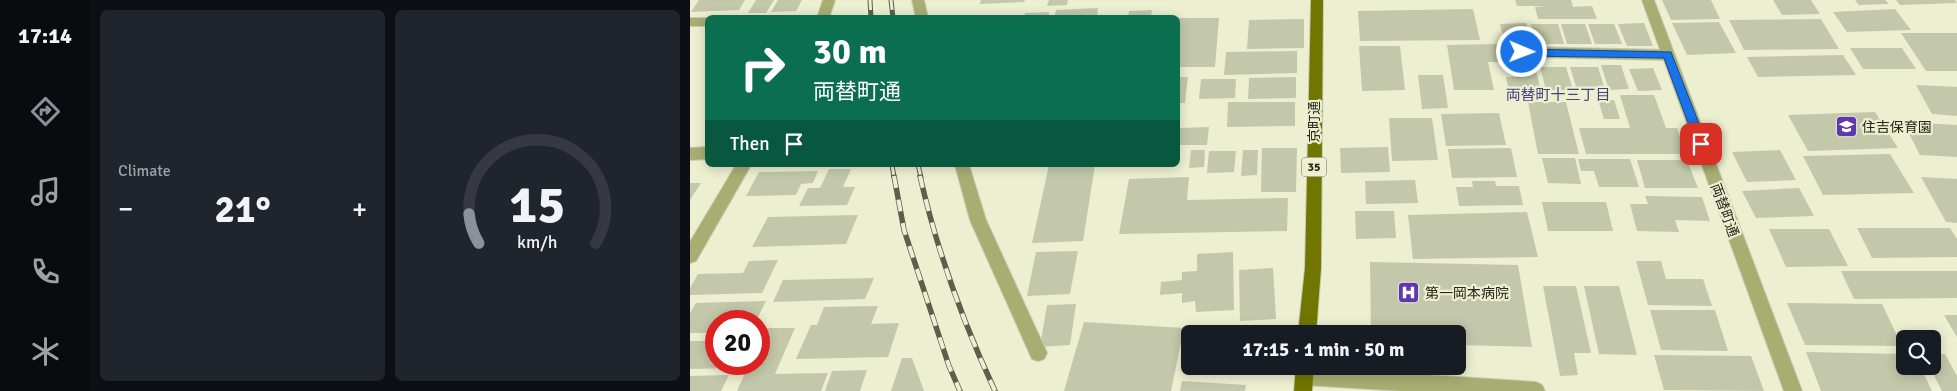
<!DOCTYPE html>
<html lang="en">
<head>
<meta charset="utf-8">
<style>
  :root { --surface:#171b24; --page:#20242c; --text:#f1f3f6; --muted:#9ea1a6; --line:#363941; --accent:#8c9099 }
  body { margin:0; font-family:Signika,"Noto Sans JP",sans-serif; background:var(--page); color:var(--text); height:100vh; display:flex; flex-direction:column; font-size:19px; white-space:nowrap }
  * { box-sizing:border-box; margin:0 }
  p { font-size:16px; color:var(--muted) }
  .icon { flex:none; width:28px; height:28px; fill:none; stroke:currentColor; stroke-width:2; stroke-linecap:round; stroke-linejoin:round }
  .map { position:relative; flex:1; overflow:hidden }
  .drawer { display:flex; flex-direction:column; gap:10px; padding:10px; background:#0d0f14; width:600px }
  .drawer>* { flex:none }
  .guide { position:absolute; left:15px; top:15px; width:475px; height:152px; border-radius:8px; box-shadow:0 2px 12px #0003; background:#0b6e4f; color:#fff; overflow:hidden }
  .buttons { position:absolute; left:1206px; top:330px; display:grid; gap:10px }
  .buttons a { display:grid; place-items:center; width:45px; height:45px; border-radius:8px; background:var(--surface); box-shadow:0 2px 12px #0003; font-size:25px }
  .speed { position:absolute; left:15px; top:310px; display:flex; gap:10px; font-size:25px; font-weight:700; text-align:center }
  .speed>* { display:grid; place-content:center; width:65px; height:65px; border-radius:50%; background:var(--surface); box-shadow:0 2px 12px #0003; line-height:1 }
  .speed .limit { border:8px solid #d22; background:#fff; color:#111 }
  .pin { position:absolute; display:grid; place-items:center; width:42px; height:42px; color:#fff; margin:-21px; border-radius:10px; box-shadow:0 2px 8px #0006 }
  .me { position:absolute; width:55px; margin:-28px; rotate:91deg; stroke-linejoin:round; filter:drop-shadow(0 0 4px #0008) }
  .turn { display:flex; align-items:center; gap:18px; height:105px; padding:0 25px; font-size:22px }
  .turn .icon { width:65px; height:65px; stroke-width:2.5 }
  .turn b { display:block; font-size:35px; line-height:42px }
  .then { display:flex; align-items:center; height:48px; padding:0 25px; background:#0003; gap:10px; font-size:19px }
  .big { font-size:38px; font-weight:700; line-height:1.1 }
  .drawer .card { flex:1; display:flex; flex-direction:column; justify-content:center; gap:8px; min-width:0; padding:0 18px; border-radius:8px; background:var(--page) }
  .drawer .dial { align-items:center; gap:0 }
  .dial svg { height:130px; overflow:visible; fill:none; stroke:var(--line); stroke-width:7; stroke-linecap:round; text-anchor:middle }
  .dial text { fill:var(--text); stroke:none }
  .heat { display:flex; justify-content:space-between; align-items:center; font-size:28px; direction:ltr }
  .drawer .tiles { flex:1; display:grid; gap:10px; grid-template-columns:repeat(2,1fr) }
  .trip { position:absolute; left:491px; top:325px; width:285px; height:50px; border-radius:8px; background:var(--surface); box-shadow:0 2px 12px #0003; font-weight:700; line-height:50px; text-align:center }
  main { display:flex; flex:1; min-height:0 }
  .tab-bar { display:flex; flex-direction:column; width:90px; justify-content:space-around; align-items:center; background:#090b0e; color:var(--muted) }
  .tab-bar .icon { width:35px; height:35px }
  .tab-bar .selected { color:var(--accent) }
  .tab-bar b { font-size:22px; color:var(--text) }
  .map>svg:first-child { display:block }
</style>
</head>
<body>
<main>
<nav class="tab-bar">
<b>17:14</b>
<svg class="icon selected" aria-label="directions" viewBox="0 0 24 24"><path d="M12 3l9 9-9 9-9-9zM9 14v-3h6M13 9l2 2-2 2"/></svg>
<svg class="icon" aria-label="music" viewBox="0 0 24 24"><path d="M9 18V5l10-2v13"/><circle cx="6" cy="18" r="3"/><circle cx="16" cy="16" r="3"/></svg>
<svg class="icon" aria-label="phone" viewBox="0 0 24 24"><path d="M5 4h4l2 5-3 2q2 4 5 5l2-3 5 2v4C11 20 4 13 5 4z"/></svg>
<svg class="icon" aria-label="climate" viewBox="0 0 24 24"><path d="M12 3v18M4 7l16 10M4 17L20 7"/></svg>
</nav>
<section class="drawer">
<div class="tiles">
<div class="card"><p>Climate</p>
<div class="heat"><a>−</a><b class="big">21°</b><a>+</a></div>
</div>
<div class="card dial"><svg viewBox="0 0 100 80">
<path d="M14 69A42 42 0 1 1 86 69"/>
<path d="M14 69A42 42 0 0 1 8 51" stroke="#8c9099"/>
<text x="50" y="56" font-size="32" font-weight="700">15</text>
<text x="50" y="72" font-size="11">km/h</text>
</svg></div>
</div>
</section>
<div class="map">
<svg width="1267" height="391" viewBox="0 0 1267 391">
  <rect width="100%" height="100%" fill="#ecefd0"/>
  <path fill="#c4c8aa" d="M9,0h46l-6,10 -48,2z
    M66,0h18l-8,13h-18z
    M88,0h24l-6,11 -25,1z
    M291,0h44l-1,2 -44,2z
    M359,0h19l-1,5 -20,1z
    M825,0h56l2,7 19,-1 5,13h-59l-3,-12 11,-1h-29z
    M972,0h49l9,19 -49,1z
    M1083,0h38l9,14 -38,1z
    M1165,0h30l4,4 -30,1z
    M1206,0h59l2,3 -57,2z
    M408,8l-1,10h-43l2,-8z
    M783,9l7,31 -120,1 -2,-30z
    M1205,9l16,21 -64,2 -14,-20z
    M462,10l-1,8h-23l1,-7z
    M359,12l-1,6h-24l1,-5z
    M488,18h41l-4,49h-37z
    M614,19v29l-57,1 2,-29z
    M1131,19l18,30 -95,1 -15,-30z
    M1029,22l17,31 -49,2 -15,-32z
    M836,23l6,20h-27l-5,-19z
    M954,23l9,23h-26l-9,-22z
    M841,24h27l6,20h-28z
    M871,24h24l7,20h-25z
    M898,24h26l8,20h-27z
    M1211,33h56v38h-31z
    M809,44l3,18h-14l6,28h-40l-7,-45z
    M669,46h41l5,44 -43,1z
    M1160,48h52l14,21h-53z
    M607,51v22l-73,2 2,-23z
    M1153,55l13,20 -98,2 -11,-20z
    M911,65h20l8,24 -20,1z
    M845,67l6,23 -32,1 -3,-14h11l-2,-9z
    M850,67h26l7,23h-27z
    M880,67h28l7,23h-28z
    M963,68l9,22 -24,1 -9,-22z
    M728,75h25l5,33 -26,1z
    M488,77h10l-3,26h-7z
    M606,77v21l-48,1 1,-21z
    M511,79h35l-1,19 -36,1z
    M1226,85l41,2v29l-25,-2z
    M930,95h34l12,33h11l9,26h-100l-7,-26h51z
    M908,100h16l6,19h-16z
    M538,102h67v24l-68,1z
    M838,102h38l13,52h-41z
    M1185,112l23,36 -90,3 -20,-36z
    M809,113l7,32 -60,1 -5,-32z
    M699,118h43l6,42 -46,1z
    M1213,122l54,3v32l-37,-2z
    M519,127l-2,18h-29v-17z
    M698,147l2,25 -49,1 -1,-25z
    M572,148h35l-1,44h-35z
    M821,148l6,29 -65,1 -4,-29z
    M501,150h14l-1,17 -15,1z
    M553,150h15l-1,25 -16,1z
    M1090,150l16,30 -49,2 -15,-30z
    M519,151h27l-2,21 -27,1z
    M1200,154l24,39 -91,2 -20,-39z
    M852,158h33l6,26 -33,-1z
    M888,159h52l9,28h-40l-5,-16h-13z
    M947,160h50l11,28h-53z
    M359,165h46l-12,76 -51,2z
    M139,169h22l-8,18h12l-8,18 -48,1 9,-18h12z
    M128,171l-5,12 -12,1 -5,11 -50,1 13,-24z
    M499,177l-2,23 101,-2 -1,33 -168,3 10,-55z
    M1231,177l36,2v44l-11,-1z
    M725,180l3,23 -52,1 -1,-23z
    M782,181h23l1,5h23l4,19 -64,1 -3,-19h17z
    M0,183h11l-11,17z
    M1109,188l15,28 -58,2 -14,-27z
    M955,196l57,1 8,24 -35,-1 4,12 -42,-1 -7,-27h18z
    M852,202h64l7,29h-65z
    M665,211h39l2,27 -40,1z
    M837,212l11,45 -125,2 -5,-44z
    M168,215l-12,29 -94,3 16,-30z
    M1167,228h93l7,11v18l-85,1z
    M1079,229h60l19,37 -62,1z
    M388,251l-8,43 -43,2 9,-44z
    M543,252l1,58 -38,2 -1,-11 -13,2v-10l-22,2 1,-13 21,-2v-8l15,-1v-17z
    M88,260l-16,33 -72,2v-7l8,-14 45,-1 6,-12z
    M946,261h25l5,18h37l9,27 -64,-1z
    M680,262l148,3 14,82 -74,-2v-11h-87z
    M583,268l3,51 -36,2 -1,-51z
    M1151,271h116v27l-103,1z
    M184,278l-9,21 -92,3 10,-22z
    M853,286h33l15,67h-17l4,22 -18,1z
    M894,286h35l18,69 -38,-1z
    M76,301l-10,20h-40v12h-26v-20l6,-10z
    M1097,303l95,1 20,42 -97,-1z
    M386,304l-6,41 -30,2 7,-42z
    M188,306l-7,18 28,-1 -11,34 -92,2 15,-34h6l7,-18z
    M960,310h65l13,41 -67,-1z
    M1254,315h13v22z
    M394,322l100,6 -13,63h-107z
    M586,326v8h-28v-6z
    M76,328h29l-20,46 53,-1 -7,18h-84l12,-27h10v-20z
    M0,341h26v23h20l-2,4 -44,1z
    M1116,352l99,2v12h15l12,25h-111z
    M1255,354l12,22v15h-15l-13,-25h3v-11z
    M964,355l97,1 13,35 -100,-1z
    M212,358h10l12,33h-33z
    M177,370l-7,21h-35l7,-20z
    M39,375l-8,16h-31v-15z
    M492,381l64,4 -1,6h-65z"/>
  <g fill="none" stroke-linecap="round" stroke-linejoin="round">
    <defs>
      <path id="lane" d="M0,18h18v8h-18z
        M831,47l147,3 5,2 1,3 -1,3 -5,2 -147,-3 -5,-2 -1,-3 1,-3z
        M614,367l232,15 6,3 3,6h-143l-98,-6 -6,-3 -3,-6 3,-6z"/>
      <path id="street" d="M133,0h12l-6,18h-12z
        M222,0h12l4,18h-12z
        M952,0h12l148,391h-18z
        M18,147v12l-18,1v-12z
        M46,165h15l-55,96 -6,2v-21z
        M265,165h14l17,55 61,133 -3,6 -6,2 -6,-2 -62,-139z"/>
      <path id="primary" d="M621,0h12l-2,268 -5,66h-18l7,-66z
        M606,366h18l-2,25h-18z"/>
    </defs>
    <use href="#lane" stroke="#c8cbb0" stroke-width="2"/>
    <use href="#street" stroke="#c8cbb0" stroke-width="2"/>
    <use href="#primary" stroke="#c8cbb0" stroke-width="2"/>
    <use href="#lane" fill="#a8ae72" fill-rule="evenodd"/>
    <use href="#street" fill="#a8ae72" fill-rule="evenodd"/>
    <use href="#primary" fill="#717600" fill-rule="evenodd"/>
    <defs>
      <path id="rail-far1" d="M180,0l1,18
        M201,0l2,18
        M202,165l2,12
        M228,165l3,12"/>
      <path id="rail" d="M204,176l10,54 45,136 11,25
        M230,176c17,75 43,146 75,215"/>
    </defs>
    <use href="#rail-far1" stroke="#5c5e4e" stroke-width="5"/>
    <use href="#rail" stroke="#5c5e4e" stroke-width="5.5"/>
    <use href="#rail-far1" stroke="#ecefd0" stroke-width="3" stroke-dasharray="10" stroke-linecap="butt"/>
    <use href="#rail" stroke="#ecefd0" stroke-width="4" stroke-dasharray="12" stroke-linecap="butt"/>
  </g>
  <path fill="#1a73e8" stroke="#114b97" d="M832,49l149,3 36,92 -6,4 -5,-4 -32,-86 -142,-2 -5,-4z"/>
  <defs>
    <symbol id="school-square" viewBox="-11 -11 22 22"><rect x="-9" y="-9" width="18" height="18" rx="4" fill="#5f38b0" stroke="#ecefd0"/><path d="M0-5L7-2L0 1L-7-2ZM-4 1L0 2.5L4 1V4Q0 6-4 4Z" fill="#fff"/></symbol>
    <symbol id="hospital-square" viewBox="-11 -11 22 22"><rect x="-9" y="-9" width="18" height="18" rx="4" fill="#5f38b0" stroke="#ecefd0"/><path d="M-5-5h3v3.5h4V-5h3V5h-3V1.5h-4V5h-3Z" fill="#fff"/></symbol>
  </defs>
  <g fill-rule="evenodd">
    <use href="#school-square" x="1144" y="114" width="25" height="25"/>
    <use href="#hospital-square" x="706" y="280" width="25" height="25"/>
  </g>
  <g text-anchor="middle" stroke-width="4.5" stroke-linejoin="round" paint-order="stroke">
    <rect fill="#ecefd0" stroke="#616352" stroke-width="1" x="611.5" y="157.5" width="25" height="19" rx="4"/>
    <g font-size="12" font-weight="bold" fill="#26271c">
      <text x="624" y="171">35</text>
    </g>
    <g font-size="14" fill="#26271c" stroke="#ecefd0">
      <text transform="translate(624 122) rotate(-90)" y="5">京町通</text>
      <text transform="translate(1035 210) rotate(70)" y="5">両替町通</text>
    </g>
    <g font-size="14" fill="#26271c" stroke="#ecefd0" text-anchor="start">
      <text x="1172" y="132">住吉保育園</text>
      <text x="735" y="298">第一岡本病院</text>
    </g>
    <g font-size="15" fill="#4e3f7c" stroke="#ecefd0">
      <text x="868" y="100">両替町十三丁目</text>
    </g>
  </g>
</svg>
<div class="buttons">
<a><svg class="icon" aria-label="search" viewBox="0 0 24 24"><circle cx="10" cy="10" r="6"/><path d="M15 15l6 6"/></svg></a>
</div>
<div class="speed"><div class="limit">20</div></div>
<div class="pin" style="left:1011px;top:144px;background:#d93025"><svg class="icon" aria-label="arrive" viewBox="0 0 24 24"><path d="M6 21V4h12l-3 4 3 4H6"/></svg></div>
<svg class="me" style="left:832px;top:52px" viewBox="-20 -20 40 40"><circle r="17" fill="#1a73e8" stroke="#fff" stroke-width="3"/><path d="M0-11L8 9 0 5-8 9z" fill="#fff"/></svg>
<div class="trip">17:15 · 1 min · 50 m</div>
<div class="guide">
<div class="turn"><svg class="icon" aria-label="right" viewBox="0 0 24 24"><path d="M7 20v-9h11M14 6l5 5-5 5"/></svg><div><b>30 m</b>両替町通</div></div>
<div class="then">Then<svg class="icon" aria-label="arrive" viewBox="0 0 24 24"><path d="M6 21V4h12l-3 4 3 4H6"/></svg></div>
</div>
</div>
</main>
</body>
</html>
